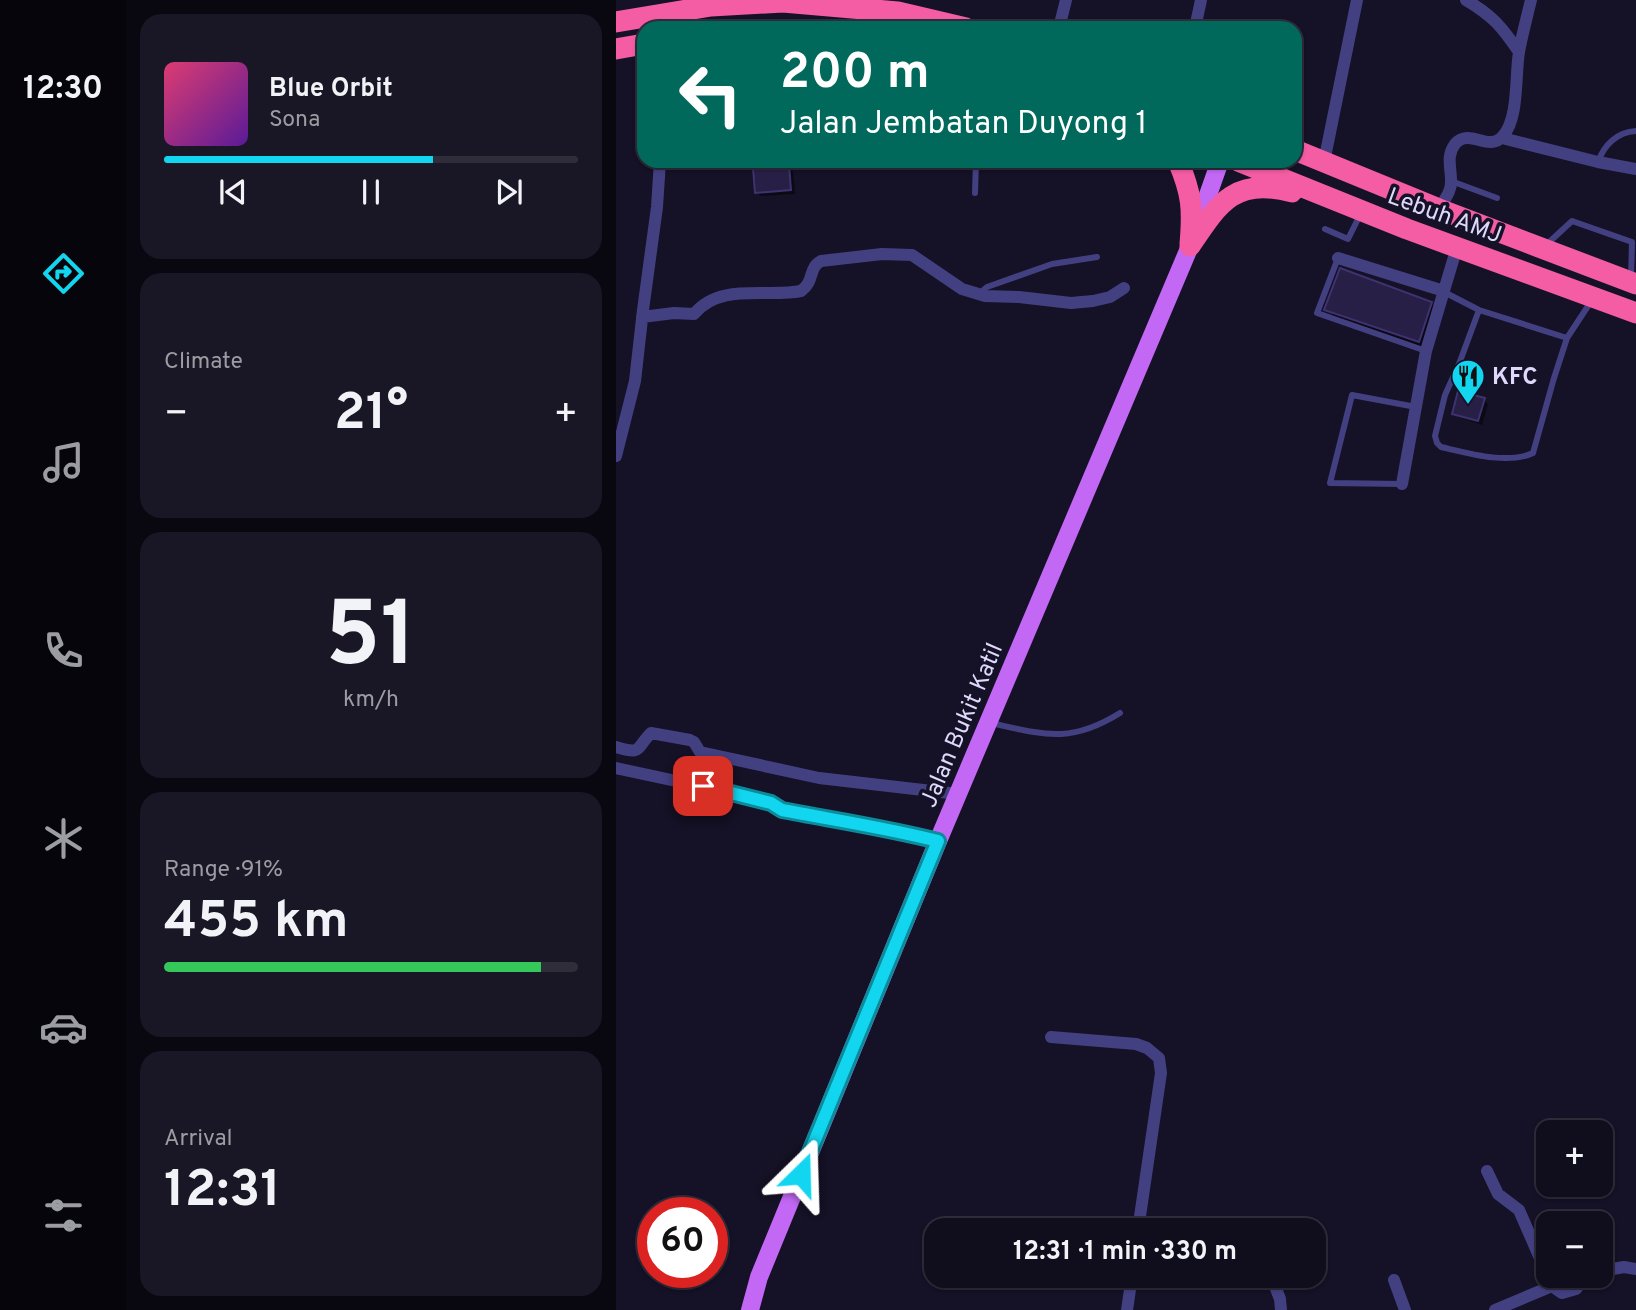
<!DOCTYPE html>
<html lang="en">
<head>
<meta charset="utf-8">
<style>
  :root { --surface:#100d1c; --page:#191625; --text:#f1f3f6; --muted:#9c9ca3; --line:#302d3b; --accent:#12d6ef }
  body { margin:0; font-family:Overpass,sans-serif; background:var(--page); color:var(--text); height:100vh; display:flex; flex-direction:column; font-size:26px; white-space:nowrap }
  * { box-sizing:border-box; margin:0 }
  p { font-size:23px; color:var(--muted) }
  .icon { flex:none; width:38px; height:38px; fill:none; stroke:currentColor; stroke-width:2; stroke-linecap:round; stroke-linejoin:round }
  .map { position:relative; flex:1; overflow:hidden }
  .panel { display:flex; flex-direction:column; gap:14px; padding:14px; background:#09070f; width:490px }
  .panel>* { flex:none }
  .guide { position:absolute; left:21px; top:21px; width:665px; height:147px; border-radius:21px; box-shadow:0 2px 5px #0004,0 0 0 2px var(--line); background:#00695c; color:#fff; overflow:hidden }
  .controls { position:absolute; left:920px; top:1120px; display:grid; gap:14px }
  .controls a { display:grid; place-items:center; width:77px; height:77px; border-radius:14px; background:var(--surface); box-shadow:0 2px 5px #0004,0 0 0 2px var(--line); font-size:35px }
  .speed { position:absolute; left:21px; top:1197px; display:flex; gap:14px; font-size:35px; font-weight:700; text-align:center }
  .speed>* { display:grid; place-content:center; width:91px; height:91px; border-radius:50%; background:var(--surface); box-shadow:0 2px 5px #0004,0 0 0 2px var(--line); line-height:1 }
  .speed .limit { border:10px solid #d22; background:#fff; color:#111 }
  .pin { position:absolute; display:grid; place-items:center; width:60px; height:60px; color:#fff; margin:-30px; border-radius:14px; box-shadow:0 4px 10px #0006 }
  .me { position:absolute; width:77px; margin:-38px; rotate:22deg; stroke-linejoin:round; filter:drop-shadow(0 0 5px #0008) }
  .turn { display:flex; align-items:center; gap:24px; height:147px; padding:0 28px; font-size:32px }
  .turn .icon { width:91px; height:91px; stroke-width:2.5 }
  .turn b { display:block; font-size:49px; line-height:60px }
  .big { font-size:52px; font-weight:700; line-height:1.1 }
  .panel .card { flex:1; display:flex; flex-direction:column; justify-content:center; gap:10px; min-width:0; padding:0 24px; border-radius:21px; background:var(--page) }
  .panel .dial { align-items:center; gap:0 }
  .dial b { font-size:91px; line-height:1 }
  .song { display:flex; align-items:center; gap:21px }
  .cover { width:84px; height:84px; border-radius:10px; background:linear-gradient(135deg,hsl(340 70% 55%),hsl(270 70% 35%)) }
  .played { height:7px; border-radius:4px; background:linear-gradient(90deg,var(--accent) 65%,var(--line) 65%) }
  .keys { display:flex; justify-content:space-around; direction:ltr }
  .heat { display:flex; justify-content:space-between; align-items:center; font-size:38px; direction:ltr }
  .charge { height:10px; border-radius:5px; background:linear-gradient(90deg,#34c759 91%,var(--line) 0) }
  .trip { position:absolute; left:308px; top:1218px; width:402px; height:70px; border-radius:21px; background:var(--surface); box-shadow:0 2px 5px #0004,0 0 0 2px var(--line); font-weight:700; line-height:70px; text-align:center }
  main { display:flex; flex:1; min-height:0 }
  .dock { display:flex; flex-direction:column; width:126px; justify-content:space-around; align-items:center; background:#06050b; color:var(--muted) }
  .dock .icon { width:49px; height:49px }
  .dock .on { color:var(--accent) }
  .dock b { font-size:32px; color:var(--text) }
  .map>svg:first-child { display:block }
</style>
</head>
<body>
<main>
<nav class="dock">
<b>12:30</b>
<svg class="icon on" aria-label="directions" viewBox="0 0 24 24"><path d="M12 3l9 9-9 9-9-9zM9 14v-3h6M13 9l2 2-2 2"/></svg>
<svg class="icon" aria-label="music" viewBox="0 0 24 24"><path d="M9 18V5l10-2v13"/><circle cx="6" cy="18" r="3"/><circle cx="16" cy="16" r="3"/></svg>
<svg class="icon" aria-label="phone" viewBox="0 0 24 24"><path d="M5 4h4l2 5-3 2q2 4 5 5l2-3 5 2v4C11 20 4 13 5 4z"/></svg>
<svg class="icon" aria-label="climate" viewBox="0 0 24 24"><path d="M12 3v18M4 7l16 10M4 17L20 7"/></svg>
<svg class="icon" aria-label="car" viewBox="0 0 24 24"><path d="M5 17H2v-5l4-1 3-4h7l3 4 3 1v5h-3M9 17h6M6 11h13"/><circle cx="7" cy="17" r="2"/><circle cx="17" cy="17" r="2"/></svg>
<svg class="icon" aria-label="filters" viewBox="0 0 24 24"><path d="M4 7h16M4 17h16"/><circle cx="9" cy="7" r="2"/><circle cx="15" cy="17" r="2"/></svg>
</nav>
<section class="panel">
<div class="card">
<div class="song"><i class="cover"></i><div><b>Blue Orbit</b><p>Sona</p></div></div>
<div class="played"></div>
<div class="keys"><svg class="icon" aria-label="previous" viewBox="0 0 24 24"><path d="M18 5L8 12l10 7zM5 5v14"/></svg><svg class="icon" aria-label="pause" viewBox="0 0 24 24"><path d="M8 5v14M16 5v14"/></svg><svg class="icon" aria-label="next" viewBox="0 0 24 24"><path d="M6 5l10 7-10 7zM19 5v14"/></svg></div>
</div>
<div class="card"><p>Climate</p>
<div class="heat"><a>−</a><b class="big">21°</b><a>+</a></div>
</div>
<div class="card dial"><b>51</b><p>km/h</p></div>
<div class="card"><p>Range · 91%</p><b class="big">455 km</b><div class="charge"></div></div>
<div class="card"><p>Arrival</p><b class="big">12:31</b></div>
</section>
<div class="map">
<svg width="1020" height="1310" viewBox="0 0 1020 1310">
  <rect width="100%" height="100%" fill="#151126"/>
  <path fill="#0007" d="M173,167l4,4 2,23 -34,2 -4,-4z
    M815,303l9,10 -12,38 -92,-33 -10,-9z
    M868,400l4,4 -6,21 -24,-8 -4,-4z"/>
  <path fill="#271f46" stroke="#3f3270" stroke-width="2" d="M173,165l2,25 -36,3 -2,-25z
    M724,268l92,34 -13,40 -95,-32z
    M842,391l27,7 -7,23 -26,-7z"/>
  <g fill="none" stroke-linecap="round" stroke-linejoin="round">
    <path stroke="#434082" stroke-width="6" d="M982,162c6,-17 19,-30 38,-31
      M835,181l46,17
      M359,193l1,-32
      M709,229l23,10 13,-26
      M930,245l26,-24 60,21 -1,37
      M722,258l-21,55 109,38
      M828,292l35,18 88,28 25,-38
      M364,293l7,-6 65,-23 45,-7
      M863,310l-20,54 -14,31 -10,41 2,7 4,4c26,6 67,18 92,6l21,-75 13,-40
      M786,484l-72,-1 22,-88 64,12
      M375,723c54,12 79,21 129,-10"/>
    <path stroke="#434082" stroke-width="12" d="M850,0c27,16 36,27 53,52
      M443,28l7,-28
      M579,28l6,-28
      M886,138l96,24 38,7
      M708,162l33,-162
      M823,209c5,-9 13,-18 12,-29 0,-13 -5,-24 4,-36 15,-17 33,9 48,-8 16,-18 12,-60 16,-84 3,-17 8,-35 12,-52
      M722,258l106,33
      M26,317l32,-4 20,1c26,-32 73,-16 107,-23 14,-10 7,-23 20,-30l61,-7 30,1 50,34 23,7 34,1 52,6 22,-2 17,-4 14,-9
      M0,456l19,-75 8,-71 14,-103 3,-46
      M786,484l24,-133 31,-104
      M0,747c27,8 19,2 35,-14l39,7 4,2 6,10 119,26 139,16
      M0,768l130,28 25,7 11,7c52,10 105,18 156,31
      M435,1037l85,7 11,4 12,10 2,15 -23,157
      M871,1171l11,23 21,16 33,76 10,7 14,-4 10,-13
      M985,1271l23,-4 12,2
      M655,1276l9,23 1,11
      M778,1280l11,30
      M511,1310l5,-34
      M879,1310l57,-24"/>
    <path stroke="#c268f5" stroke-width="18" d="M134,1310l9,-33 179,-436 252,-595 30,-85"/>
    <path stroke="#f45ca3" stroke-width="21" d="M0,22l95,-16 72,-4 115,10 68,16
      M0,49l28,-5
      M679,150l144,59 197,75
      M562,161c14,33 15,48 12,83
      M622,161l169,68 229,84
      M574,246c28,-42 45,-70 102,-54"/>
  </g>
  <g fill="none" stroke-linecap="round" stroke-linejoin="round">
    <defs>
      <path id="route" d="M87,786l68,17 11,7c52,10 105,18 156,31l-137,333"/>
    </defs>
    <use href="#route" stroke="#0c8b9b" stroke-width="18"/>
    <use href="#route" stroke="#12d6ef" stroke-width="12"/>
  </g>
  <defs>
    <symbol id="restaurant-pin" viewBox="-11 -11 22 30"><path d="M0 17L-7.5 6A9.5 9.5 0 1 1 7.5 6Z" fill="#12d6ef" stroke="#151126"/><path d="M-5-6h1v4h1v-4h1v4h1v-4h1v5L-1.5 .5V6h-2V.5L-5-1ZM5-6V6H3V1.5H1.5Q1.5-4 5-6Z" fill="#111"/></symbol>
  </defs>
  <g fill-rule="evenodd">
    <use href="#restaurant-pin" x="833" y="357" width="38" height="52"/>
  </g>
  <g text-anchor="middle" stroke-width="7" stroke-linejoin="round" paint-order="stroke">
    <g font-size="24" fill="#ded9fc" stroke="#151126">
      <text transform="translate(829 215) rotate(20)" y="8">Lebuh AMJ</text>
      <text transform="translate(345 725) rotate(-67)" y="8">Jalan Bukit Katil</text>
    </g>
    <g font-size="24" font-weight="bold" fill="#ded9fc" stroke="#151126" text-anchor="start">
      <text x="876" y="384">KFC</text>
    </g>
  </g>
</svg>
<div class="controls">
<a>+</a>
<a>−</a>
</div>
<div class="speed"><div class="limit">60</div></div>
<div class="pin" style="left:87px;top:786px;background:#d93025"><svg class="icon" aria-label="arrive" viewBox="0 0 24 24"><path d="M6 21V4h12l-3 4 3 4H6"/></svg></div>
<svg class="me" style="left:185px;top:1174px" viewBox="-20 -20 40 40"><path d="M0-17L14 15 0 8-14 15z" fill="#12d6ef" stroke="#fff" stroke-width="4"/></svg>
<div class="trip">12:31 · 1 min · 330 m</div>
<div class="guide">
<div class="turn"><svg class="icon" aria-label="left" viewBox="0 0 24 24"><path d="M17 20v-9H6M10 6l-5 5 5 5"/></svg><div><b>200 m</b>Jalan Jembatan Duyong 1</div></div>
</div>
</div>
</main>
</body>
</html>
